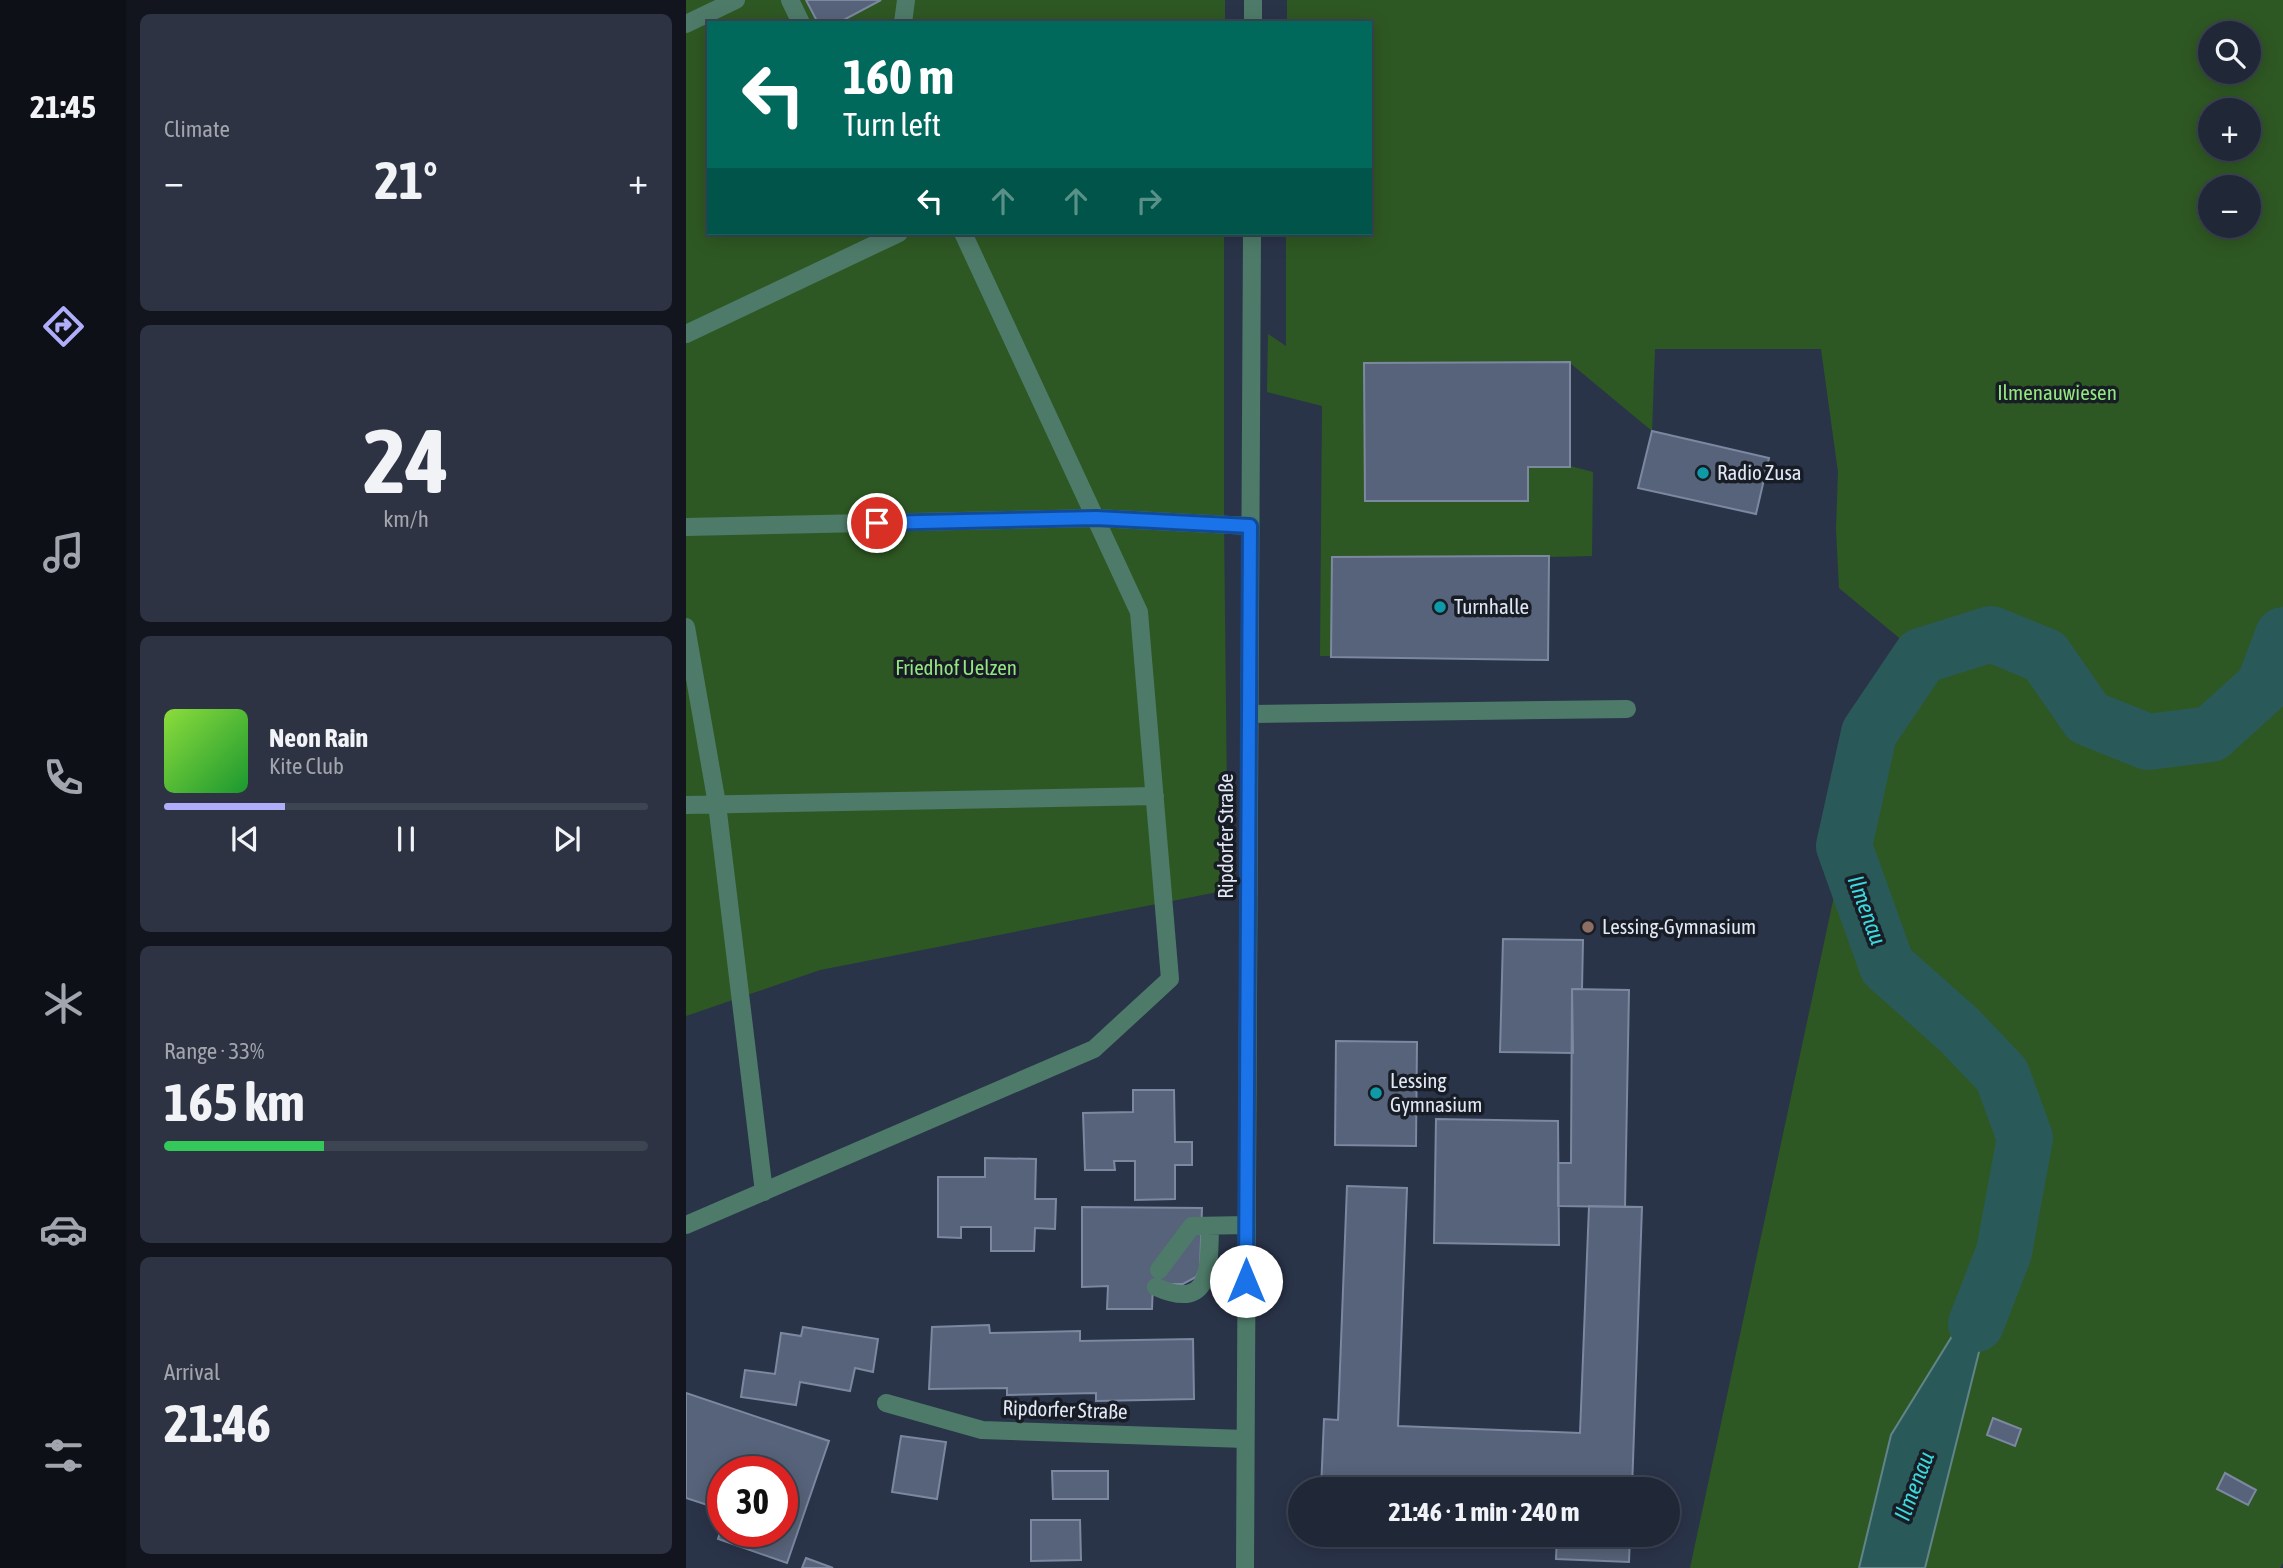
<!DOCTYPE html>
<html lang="en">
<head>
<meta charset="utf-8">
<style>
  :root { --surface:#202737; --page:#2d3342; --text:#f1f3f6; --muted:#a2a5ad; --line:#3d4452; --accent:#b0aefa }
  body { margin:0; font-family:"Asap Condensed",sans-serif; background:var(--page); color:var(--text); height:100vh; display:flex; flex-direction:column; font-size:26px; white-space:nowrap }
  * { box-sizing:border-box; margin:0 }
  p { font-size:23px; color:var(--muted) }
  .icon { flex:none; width:38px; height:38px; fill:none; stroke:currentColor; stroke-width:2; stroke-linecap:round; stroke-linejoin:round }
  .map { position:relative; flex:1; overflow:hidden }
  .panel { display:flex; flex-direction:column; gap:14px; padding:14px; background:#12151e; width:560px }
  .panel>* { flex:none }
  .banner { position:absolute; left:21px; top:21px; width:665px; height:214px; border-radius:0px; box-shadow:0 4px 18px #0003,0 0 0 2px var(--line); background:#00695c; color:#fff; overflow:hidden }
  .buttons { position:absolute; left:1512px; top:21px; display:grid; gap:14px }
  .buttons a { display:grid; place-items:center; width:63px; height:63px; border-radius:50%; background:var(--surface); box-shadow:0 4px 18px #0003,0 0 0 2px var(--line); font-size:35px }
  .speed { position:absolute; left:21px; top:1456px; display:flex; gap:14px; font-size:35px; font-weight:700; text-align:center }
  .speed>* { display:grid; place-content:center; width:91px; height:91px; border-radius:50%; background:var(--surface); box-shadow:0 4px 18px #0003,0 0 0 2px var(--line); line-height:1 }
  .speed .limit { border:10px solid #d22; background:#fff; color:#111 }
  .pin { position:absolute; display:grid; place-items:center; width:60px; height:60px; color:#fff; margin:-30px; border:4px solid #fff; border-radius:50%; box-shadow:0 2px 7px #0007 }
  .me { position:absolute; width:77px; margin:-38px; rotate:0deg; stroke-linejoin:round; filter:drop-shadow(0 0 5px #0008) }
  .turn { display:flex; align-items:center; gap:24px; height:147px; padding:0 21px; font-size:32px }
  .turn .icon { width:91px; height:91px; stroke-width:2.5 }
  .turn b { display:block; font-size:49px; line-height:60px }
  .lanes { display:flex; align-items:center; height:66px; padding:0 21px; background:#0003; justify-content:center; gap:35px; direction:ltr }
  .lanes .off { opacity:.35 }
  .big { font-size:52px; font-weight:700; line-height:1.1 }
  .panel .tile { flex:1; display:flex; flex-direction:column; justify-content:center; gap:10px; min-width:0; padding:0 24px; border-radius:10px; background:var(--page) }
  .panel .dial { align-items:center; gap:0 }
  .dial b { font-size:91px; line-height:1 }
  .song { display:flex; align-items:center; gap:21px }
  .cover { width:84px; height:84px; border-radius:10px; background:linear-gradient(135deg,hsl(90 70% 55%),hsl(130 70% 35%)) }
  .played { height:7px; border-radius:4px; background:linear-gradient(90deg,var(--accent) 25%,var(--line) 25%) }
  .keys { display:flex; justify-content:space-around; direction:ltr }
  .heat { display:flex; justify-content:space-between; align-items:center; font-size:38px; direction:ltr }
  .charge { height:10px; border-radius:5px; background:linear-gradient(90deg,#34c759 33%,var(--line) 0) }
  .trip { position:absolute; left:602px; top:1477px; width:392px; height:70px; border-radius:35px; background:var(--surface); box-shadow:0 4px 18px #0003,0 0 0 2px var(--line); font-weight:700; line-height:70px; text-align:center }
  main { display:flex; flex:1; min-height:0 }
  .tab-bar { display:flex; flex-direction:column; width:126px; justify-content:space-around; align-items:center; background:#0d1016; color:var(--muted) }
  .tab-bar .icon { width:49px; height:49px }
  .tab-bar .active { color:var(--accent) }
  .tab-bar b { font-size:32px; color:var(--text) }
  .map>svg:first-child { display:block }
</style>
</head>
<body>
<main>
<nav class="tab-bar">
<b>21:45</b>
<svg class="icon active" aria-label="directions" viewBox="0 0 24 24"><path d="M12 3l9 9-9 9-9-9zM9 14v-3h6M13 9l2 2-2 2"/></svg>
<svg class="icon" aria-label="music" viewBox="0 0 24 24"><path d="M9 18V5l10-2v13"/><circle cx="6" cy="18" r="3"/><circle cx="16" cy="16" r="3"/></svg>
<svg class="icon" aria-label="phone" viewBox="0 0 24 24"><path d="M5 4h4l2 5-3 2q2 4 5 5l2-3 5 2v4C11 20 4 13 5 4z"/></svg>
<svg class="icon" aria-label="climate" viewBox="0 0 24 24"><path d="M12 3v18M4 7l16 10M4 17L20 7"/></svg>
<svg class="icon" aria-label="car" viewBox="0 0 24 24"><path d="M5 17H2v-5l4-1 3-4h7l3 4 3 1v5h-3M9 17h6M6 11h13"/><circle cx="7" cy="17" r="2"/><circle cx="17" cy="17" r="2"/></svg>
<svg class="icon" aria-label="filters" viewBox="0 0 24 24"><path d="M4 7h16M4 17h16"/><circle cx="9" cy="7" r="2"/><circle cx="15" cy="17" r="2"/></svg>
</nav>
<section class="panel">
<div class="tile"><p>Climate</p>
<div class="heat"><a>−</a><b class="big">21°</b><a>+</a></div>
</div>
<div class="tile dial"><b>24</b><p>km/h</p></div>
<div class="tile">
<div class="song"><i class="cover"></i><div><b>Neon Rain</b><p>Kite Club</p></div></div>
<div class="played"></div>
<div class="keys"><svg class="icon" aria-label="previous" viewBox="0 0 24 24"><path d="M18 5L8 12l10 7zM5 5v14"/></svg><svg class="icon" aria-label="pause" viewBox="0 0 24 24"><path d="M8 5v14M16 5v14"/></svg><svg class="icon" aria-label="next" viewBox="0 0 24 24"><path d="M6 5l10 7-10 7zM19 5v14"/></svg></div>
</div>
<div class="tile"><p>Range · 33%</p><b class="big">165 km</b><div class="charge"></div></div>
<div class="tile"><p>Arrival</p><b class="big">21:46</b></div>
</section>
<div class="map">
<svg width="1597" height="1568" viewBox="0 0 1597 1568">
  <rect width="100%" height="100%" fill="#2a3449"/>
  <path fill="#2e5823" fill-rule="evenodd" d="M0,0h539v23h-516v210h515v291l4,366 -408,80 -134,46z
    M601,0h996v1563l-3,5h-355l78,-313 -112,180 -32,133h-169l179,-835 52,-77 -82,-68 -3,-59 2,-57 -17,-123h-166l-3,82 -82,-68v103l23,6 -1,84 -43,1 -1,103 -228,-4 2,-250 -55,-14 1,-58 18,12v-113h84v-210h-83zM1524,33h39v39h-39zM1524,110h39v39h-39zM1524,187h39v39h-39z"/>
  <path fill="#2a595a" stroke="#618488" stroke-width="2" d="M1318,1252l-79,316h-66l32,-133z"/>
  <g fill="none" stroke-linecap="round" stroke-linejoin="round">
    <path stroke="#2a595a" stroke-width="56" d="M1290,1324l28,-72 21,-114 -23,-63 -43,-45 -72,-64 -43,-120 25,-113 52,-77 70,-22 54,22 43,62 60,24 63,-8 53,-48 19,-51"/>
  </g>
  <path fill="#57637a" stroke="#7b88a0" stroke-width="2" d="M120,0h75l-43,23h-20z
    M884,362v105h-42v34h-163l-1,-138z
    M966,431l117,27 -13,56 -118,-26z
    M863,556l-1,104 -217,-3 1,-100z
    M817,939l80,1 -1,49h-10l1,64 -73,-1z
    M886,989l57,1 -4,217 -67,-1v-43h13z
    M650,1041l81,1 -1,104 -81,-1z
    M447,1090h41l1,52h17v23h-17v34l-40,1v-39h-21l1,9h-30l-2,-57 50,-1z
    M750,1119l122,2 1,124 -125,-2z
    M299,1158l51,1 -1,40h21l-1,30 -20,-1 -1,23h-43v-24h-30v11l-23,-1v-60h47z
    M661,1186l60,2 -9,238 182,7 9,-227 53,1 -10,282h-311l3,-70 14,1z
    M396,1207l120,1 -2,61 -4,8 -13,7h-30l-1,25h-45l1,-23 -26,1z
    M303,1325l1,8 90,-2v10l113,-2 1,60 -98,2v-8l-89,2v-7l-78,1 3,-62z
    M117,1327l75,12 -5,33 -18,-4 -5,23 -50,-9 -4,23 -55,-8 4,-27 30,4 6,-41 20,3z
    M0,1393l143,48 -42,122 -69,-24 5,-15v7h59v-59h-59v38l-37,-12z
    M1307,1418l28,11 -6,17 -28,-11z
    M215,1436l45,6 -9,57 -45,-7z
    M366,1471h56v28h-55z
    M1539,1473l31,17 -8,15 -31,-16z
    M345,1520h49l1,40 -50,1z
    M871,1535h73l-1,27 -73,-3z
    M120,1558l27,10h-31z"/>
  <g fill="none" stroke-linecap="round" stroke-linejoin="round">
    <path stroke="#4e7b69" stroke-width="18" d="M104,0l11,23
      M217,23l3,-23
      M567,23v-23
      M0,24l50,-24
      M0,334l213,-101
      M0,527l410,-9 154,8
      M0,627l31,177 47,388
      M563,714l378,-5
      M0,805l469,-9
      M0,1225l408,-176 76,-70 -31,-367 -176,-379
      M473,1270l33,-44 55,-1
      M470,1287c56,25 53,-21 54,-61
      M200,1403l96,27 263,9
      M559,1568l7,-1335"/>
  </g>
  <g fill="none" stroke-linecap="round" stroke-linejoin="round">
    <defs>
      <path id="route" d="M191,523l219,-5 154,8 -4,755"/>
    </defs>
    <use href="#route" stroke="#114b97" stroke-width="18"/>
    <use href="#route" stroke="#1a73e8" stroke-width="12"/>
  </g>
  <g fill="#0f9aa8" stroke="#171c25" stroke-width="2.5">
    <circle cx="1017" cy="473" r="7"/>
    <circle cx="754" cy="607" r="7"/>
    <circle cx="690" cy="1093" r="7"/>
  </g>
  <circle fill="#8d6e63" stroke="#171c25" stroke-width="2.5" cx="902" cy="927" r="7"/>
  <g text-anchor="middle" stroke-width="7" stroke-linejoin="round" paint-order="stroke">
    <g font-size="21" fill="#94e680" stroke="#171c25">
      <text x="1371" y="400">Ilmenauwiesen</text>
      <text x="270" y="675">Friedhof Uelzen</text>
    </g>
    <g font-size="21" fill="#e1e7f5" stroke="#171c25" text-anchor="start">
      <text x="1031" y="480">Radio Zusa</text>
      <text x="768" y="614">Turnhalle</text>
      <text x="916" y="934">Lessing-Gymnasium</text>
      <text x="704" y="1088">Lessing<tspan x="704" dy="24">Gymnasium</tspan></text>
    </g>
    <g font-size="21" fill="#e1e7f5" stroke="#171c25">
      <text transform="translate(540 836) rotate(-90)" y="7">Ripdorfer Straße</text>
      <text transform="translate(379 1410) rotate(2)" y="7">Ripdorfer Straße</text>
    </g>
    <g font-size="23" font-style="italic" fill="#3bd9dd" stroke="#171c25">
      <text transform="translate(1181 910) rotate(70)" y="8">Ilmenau</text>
      <text transform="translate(1228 1486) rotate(-69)" y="8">Ilmenau</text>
    </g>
  </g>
</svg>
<div class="buttons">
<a><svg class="icon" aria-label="search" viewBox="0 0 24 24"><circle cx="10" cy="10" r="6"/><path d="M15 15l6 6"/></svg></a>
<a>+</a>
<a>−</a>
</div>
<div class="speed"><div class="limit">30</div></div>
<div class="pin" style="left:191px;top:523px;background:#d93025"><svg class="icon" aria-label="arrive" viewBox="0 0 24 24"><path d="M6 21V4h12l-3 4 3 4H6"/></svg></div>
<svg class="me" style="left:560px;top:1281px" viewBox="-20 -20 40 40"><circle r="19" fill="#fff"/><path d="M0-13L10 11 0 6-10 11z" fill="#1a73e8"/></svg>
<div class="trip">21:46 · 1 min · 240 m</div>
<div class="banner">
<div class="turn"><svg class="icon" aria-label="left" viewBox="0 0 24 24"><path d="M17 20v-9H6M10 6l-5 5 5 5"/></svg><div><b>160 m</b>Turn left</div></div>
<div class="lanes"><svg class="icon" aria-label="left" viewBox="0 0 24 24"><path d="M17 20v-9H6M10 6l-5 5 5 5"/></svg><svg class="icon off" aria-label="ahead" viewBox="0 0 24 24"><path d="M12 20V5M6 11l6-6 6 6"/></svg><svg class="icon off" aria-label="ahead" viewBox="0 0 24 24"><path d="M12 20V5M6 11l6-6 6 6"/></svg><svg class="icon off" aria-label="right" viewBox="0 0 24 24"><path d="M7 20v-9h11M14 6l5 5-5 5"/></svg></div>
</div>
</div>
</main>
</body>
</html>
